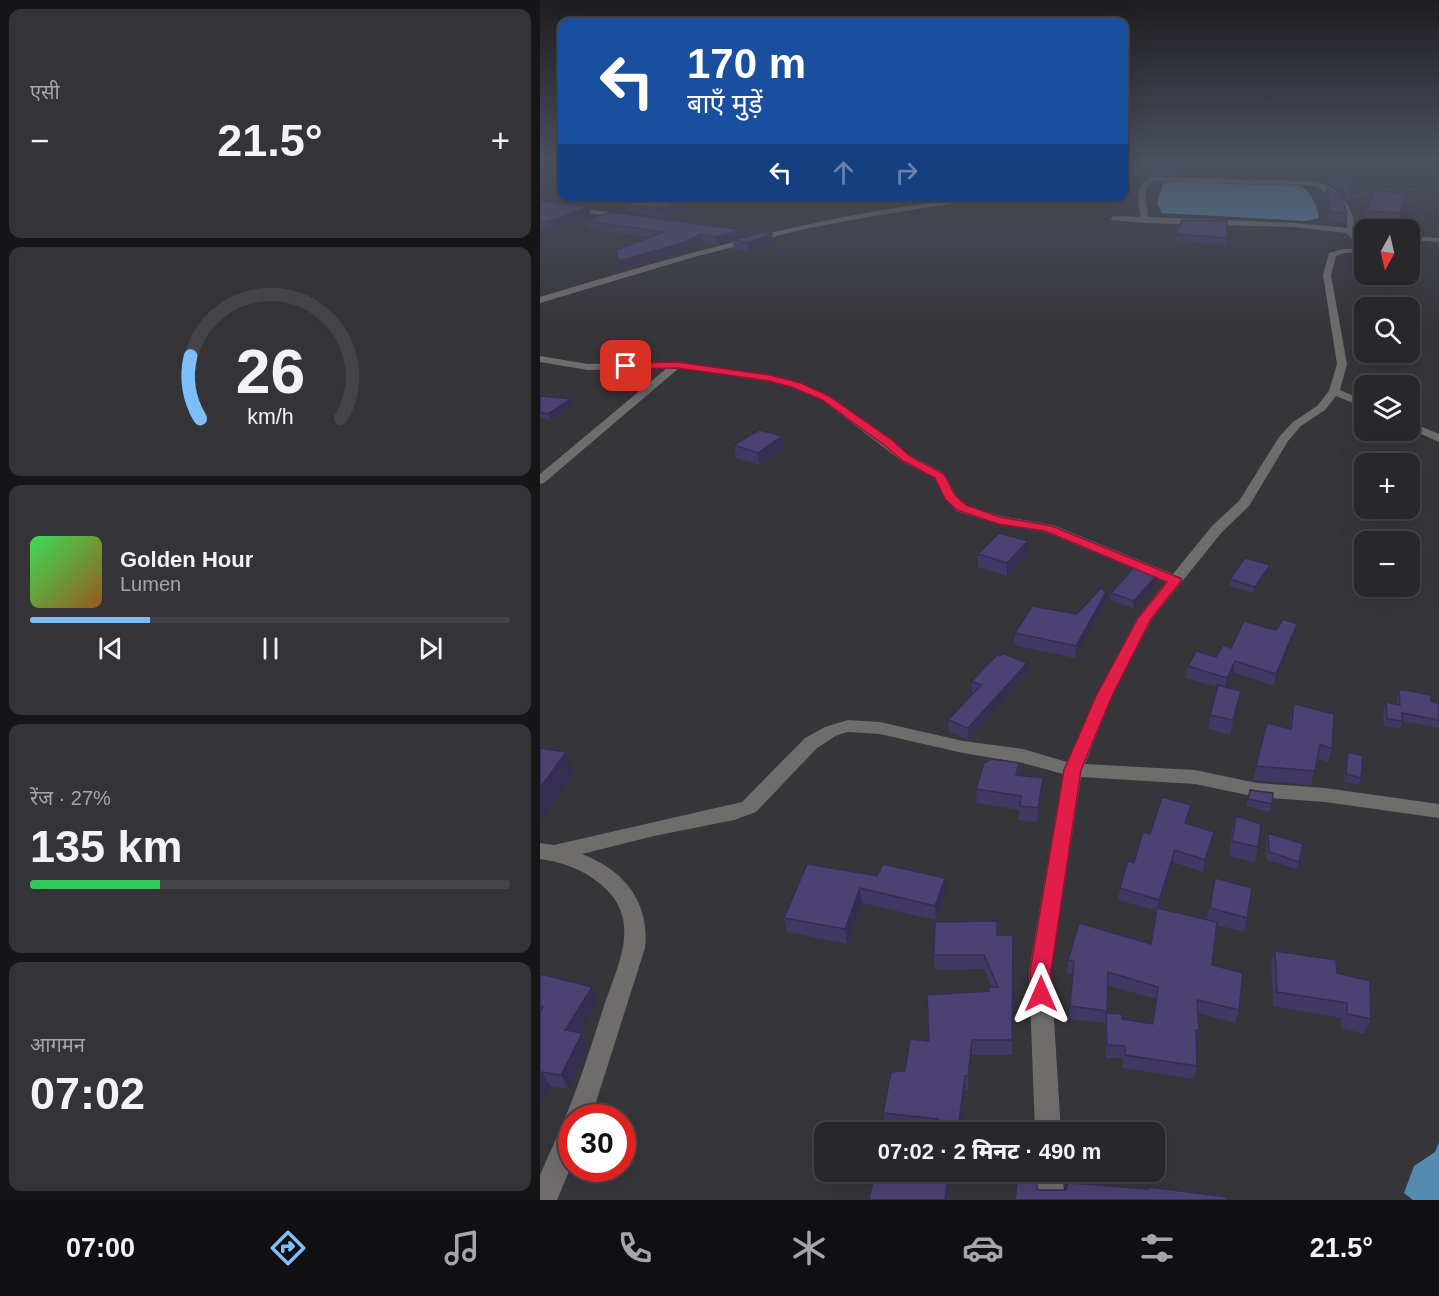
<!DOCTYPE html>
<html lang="hi">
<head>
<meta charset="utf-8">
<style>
  :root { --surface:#28282c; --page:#343438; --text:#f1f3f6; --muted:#a5a6a9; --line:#444448; --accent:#7dbef9 }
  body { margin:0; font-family:Helvetica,"Noto Sans Devanagari",sans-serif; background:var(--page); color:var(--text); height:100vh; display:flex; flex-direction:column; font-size:22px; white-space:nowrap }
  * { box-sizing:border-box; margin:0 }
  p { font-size:20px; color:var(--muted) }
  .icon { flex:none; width:33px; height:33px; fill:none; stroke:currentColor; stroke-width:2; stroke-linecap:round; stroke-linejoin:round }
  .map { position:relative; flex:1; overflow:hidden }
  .details { display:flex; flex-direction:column; gap:9px; padding:9px; background:#161618; width:540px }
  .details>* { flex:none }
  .guide { position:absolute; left:18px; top:18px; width:570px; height:183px; border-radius:12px; box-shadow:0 6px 24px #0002,0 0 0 2px var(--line); background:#1a4fa0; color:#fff; overflow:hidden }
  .needle { width:39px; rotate:188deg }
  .buttons { position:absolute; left:814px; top:219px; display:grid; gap:12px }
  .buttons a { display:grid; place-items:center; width:66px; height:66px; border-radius:12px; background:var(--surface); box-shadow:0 6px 24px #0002,0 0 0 2px var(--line); font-size:30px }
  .speed { position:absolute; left:18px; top:1104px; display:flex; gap:12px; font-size:30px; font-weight:700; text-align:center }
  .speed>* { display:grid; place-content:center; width:78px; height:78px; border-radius:50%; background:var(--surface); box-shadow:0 6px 24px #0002,0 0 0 2px var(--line); line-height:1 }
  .speed .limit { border:9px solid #d22; background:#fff; color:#111 }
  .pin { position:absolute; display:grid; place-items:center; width:51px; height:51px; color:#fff; margin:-26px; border-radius:12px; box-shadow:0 3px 9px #0006 }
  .me { position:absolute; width:66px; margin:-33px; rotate:0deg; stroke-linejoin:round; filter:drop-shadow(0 0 4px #0008) }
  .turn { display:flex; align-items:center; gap:21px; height:126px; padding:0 30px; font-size:27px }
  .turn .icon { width:78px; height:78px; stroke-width:2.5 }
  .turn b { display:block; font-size:42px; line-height:51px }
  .lanes { display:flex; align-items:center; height:57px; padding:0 30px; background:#0003; justify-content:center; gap:30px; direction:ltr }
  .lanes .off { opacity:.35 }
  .big { font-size:45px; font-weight:800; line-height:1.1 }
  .details .tile { flex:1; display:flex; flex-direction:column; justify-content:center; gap:9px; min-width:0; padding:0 21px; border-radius:12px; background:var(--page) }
  .details .dial { align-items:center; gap:0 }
  .dial svg { height:156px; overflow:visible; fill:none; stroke:var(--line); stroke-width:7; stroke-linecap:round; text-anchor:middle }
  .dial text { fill:var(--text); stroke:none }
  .song { display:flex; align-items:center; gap:18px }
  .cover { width:72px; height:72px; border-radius:9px; background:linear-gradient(135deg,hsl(130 70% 55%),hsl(30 70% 35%)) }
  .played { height:6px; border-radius:3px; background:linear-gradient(90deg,var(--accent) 25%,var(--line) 25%) }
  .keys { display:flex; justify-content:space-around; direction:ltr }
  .heat { display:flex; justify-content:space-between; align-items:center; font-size:33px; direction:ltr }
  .charge { height:9px; border-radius:4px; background:linear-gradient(90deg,#34c759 27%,var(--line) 0) }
  .trip { position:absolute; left:274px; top:1122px; width:351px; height:60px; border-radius:12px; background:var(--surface); box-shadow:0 6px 24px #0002,0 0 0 2px var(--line); font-weight:800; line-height:60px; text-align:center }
  .dock { display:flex; height:96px; justify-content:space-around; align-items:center; background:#101012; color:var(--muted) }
  .dock .icon { width:42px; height:42px }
  .dock .current { color:var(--accent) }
  .dock b { font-size:27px; color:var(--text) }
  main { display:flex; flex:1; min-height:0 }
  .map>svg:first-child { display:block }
</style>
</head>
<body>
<main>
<section class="details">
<div class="tile"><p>एसी</p>
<div class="heat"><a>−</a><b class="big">21.5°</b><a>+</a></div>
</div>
<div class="tile dial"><svg viewBox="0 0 100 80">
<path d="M14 69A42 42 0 1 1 86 69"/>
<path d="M14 69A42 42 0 0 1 9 37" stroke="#7dbef9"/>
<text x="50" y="56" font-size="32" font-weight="700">26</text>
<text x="50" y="72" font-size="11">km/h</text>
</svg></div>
<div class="tile">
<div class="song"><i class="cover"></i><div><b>Golden Hour</b><p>Lumen</p></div></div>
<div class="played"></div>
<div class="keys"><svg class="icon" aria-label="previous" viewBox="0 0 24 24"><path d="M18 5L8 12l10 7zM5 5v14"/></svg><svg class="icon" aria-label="pause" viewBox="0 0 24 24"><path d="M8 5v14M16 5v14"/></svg><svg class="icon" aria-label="next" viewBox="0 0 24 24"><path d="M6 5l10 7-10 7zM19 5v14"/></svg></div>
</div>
<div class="tile"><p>रेंज · 27%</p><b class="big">135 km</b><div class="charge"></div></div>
<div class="tile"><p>आगमन</p><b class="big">07:02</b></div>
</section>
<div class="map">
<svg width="899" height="1200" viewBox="0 0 899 1200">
  <rect width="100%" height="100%" fill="#36353a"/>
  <path fill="#548ab0" d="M631,182l129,4c10,3 18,22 19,32l-13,3 -144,-8 -5,-10 6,-19z
    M899,1142v58h-26l-9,-7 10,-27 21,-14z"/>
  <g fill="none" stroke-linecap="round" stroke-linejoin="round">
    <path stroke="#717075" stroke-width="1.5" stroke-dasharray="1 2" stroke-linecap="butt" d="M813,197l22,-8 64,1"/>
    <path fill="#6f6c6c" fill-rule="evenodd" d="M611,177l161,4c26,4 45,28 42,52l11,10v9l-21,1 -8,3 -5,19 16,89 -7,26 25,11v7l-29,-12 -11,14 -24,16 -13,15 -39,65 -27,26 -70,87 -40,77 -27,68 110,6 62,13 68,5 114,16v14l-114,-16 -68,-5 -62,-13 -114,-7 -30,194 10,161h-26l-6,-161 34,-197 -40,-11 -60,-10 -83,-19 -32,-2 -11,3 -20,13 -61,64 -22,8 -80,16 -72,18c42,16 68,48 63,94l-54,170h-19v46l-15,36h-17v-25l23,-52 4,-2 -2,-3c15,-36 26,-72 38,-109 14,-44 42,-90 -4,-126 -17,-14 -37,-21 -59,-24v-16l14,2 188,-43 63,-64 20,-11 23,-7 32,2 83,19 60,8 44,13 29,-66 41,-78 29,-36 -121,-50 -47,-8 -42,-13 -12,-14 -9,-19 -32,-16 -81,-62 -39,-16 -104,-16 -135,115 -4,1v-10l127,-106 -79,2 -48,-8v-6l48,8 89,-2 112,17 41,17 81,60 33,17 12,22 10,10 34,11 53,9 120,49 39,-48 27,-25 40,-64 14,-15 24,-16 12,-15 8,-27 -14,-89 6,-22 14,-4 18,-1 -15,-15 -52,-6 -149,-4 -35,-3 3,-4 28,1c-3,-16 -7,-32 10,-40zM612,181l164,5 26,19 5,11v12l-53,-5 -146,-6 -3,-25z
      M135,196h10l-14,5v-2z
      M439,196h20l-137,22 -57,11 -111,28 -154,46v-6c100,-30 201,-60 304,-80 44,-9 90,-14 135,-21z
      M0,203l85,11 4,2 -4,2 -85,-11z
      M870,236l29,2v4l-29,-2z
      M870,422l29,12v8l-29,-13z
      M496,1172h26l3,28h-28z"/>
  </g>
  <path fill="#413863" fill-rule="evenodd" d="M612,160h41l-12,15h-30l-27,13v-21l1,1z
    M667,160h47l-8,5z
    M788,180l21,1 1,18 -1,4 -10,-12 -12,-7z
    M787,188l20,25 -2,9 -17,-1 -2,-25z
    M528,196h37l-9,5z
    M0,201l51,15 -39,15 -12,-1z
    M864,201l-6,20 -33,-3 1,-7z
    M88,205l60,2 -24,10 -34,-5z
    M46,221l157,9 1,7 29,6 -24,9 -15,-3 -1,-8 -16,4 -14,-3 -17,8 -65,19 -5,-19 32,-13 -60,-8z
    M636,234l51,4 -1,7 -51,-5z
    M0,396l31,3 1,6 -22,15 -10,-2z
    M242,436l2,12 -24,17 -24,-7 -2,-13z
    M488,541l-1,13 -20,22 -29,-9v-13z
    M730,565l-2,7 -15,21 -24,-7 1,-7z
    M618,574l-1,7 -24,27 -23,-8 1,-7z
    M565,603l-30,55 -61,-13 1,-12 62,-19z
    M757,624l-3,11 -20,51 -41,-14 -7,15 15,4 -11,44 -22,-6 9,-42 -31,-9 2,-12 28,-9 15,-9 45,-18z
    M460,656l27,7v11l-59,65 -19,-7 -1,-12 26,-27 -2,-1v-11z
    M859,690l40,14v24l-37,-7 -2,8 -16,-3 -1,-16 3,-8 11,2v-7z
    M754,704l38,45 -4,13 -11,-4 -6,27 -58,-5 14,-57 22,6 1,-11z
    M808,752l13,26 -2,7 -15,-3 2,-23z
    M479,763v13l24,2 -1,15 -5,29 -18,-2v-10l-42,-7 -1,-14z
    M710,790l22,14 -2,8 -24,-6z
    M651,805l-4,19 27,8 -3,12 -8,28 -30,-10 -14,46 48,11 8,-41 32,40 -3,14 -27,-7 -5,40 27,45 -4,13 -37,-10 1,17 -3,13 1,23 -3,13 -71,-11v-10h-17l-1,-35 -36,-4 4,-45 -6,-1 1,-13 83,-16 6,-33 -39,-11 2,-12 30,-54zM567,985l49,14 -3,25 -31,-5 -16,-6z
    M696,816l22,31 -3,15 -26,-6 3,-26z
    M728,833l31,29 -2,7 -30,-9 -1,-19z
    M267,864l139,29 -10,27 -74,-17 -15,41 -60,-12 -3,-14z
    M457,935h16l-1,120h-40l-4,35h-3l-5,42h-25l-50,-5 -2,-14 22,-42 24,-30 60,-50 3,-4 -8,-18 -49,1 -1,-15z
    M735,951l62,22 34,46 -7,15 -23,-6v-10l-68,-12 -2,-41z
    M0,974l52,13 6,15 -19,30 3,1 6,14 -19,42 -19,-3 -10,19z"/>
  <path fill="#352e50" d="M584,160h20l-20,5z
    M650,160h3l-12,15v-5z
    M707,160h7l-8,5z
    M612,169l-1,6 -27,13v-5z
    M556,196h9l-9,5z
    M146,199l2,8 -24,10 -1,-8z
    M49,207l2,9 -39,15 -3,-9z
    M203,230l1,8 -27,7 -1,-8z
    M161,234l2,8 -17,8 -65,19 -2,-8z
    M232,234l1,9 -24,9 -1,-9z
    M31,399l1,6 -22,15 -2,-6z
    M242,436l2,12 -24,17 -2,-12z
    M488,541l-1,13 -20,22v-13z
    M730,565l-2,7 -15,21 2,-6z
    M618,574l-1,7 -24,27 1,-7z
    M566,592l-1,11 -30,55 1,-12z
    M757,624l-3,11 -20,51 2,-12z
    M695,661l-2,11 -8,18 2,-12z
    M487,663v11l-59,65v-11z
    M26,752l8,21 -34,49v-34z
    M503,778l-1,15 -5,29 1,-14z
    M674,832l-3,12 -8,28 2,-12z
    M635,850l-2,12 -16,50 2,-12z
    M405,878l1,15 -10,27 -1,-14z
    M320,888l2,15 -15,41 -2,-15z
    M52,987l6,15 -26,42 -7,-14z
    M42,1033l6,14 -19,42 -8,-14z
    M432,1040v15l-4,35v-14z
    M2,1072l8,14 -10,19v-29z
    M425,1076v14l-5,42 -1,-11z
    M409,1172h2l-3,28h-3z"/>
  <path fill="#4c4173" stroke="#352e50" stroke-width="1.5" d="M613,160h37l-9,10 -29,-1 -28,14v-16l1,1z
    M788,180l21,1 1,18 -10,-12z
    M787,188l15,10 5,15 -17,-1z
    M835,191l31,3 -6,19 -34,-2z
    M112,196h15l19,3 -23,10 -35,-4z
    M0,201l49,6 -40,15 -9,-1z
    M70,212l133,18 -27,7 -15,-3 -16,8 -66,19 -3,-11 47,-18 -77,-11z
    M642,220l45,1v17l-51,-4z
    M225,232l7,2 -24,9 -15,-3z
    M0,396h1l30,3 -23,15 -8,-2z
    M219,430l23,6 -24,17 -24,-8z
    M459,533l29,8 -21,22 -29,-9z
    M705,558l25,7 -15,22 -25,-8z
    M596,565l22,9 -24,27 -23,-8z
    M561,588l5,4 -30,54 -61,-13 17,-27 45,8z
    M743,619l14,5 -21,50 -41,-13 -8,17 -39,-12 8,-15 20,6 7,-12 8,3 13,-27 32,9z
    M462,653l25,10 -59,65 -20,-8 33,-35 -9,-4 25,-26 3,1z
    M678,685l23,6 -8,29 -23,-5z
    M859,690h5l27,5v6l8,3v16l-37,-7v8l-15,-2 -1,-17 14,3z
    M754,704l40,10 -2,35 -12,-5 -5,27 -59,-5 11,-43 24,6z
    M0,748l26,4 -26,36z
    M808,752l15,4 -2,22 -15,-4z
    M452,759l27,4 -3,12 27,3 -5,30 -18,-2 1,-10 -45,-7 8,-26z
    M710,790l23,3 -1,11 -24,-5z
    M622,797l29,8 -6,18 29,9 -9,28 -30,-10 -16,50 -39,-12 8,-27 6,2 9,-31 7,2z
    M696,816l25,8 -3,23 -26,-6z
    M728,833l35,11 -4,18 -30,-10z
    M267,864l70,12 6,-12 62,14 -10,28 -75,-18 -15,41 -61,-11z
    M675,878l37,10 -5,30 -37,-10z
    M617,908l60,14 -5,43 31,8 -4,37 -42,-10 2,30h-3l1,36 -72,-11v-9l-18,-1 -1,-32 16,1v5l31,5 5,-37 -50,-15 -1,39 -37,-5 4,-45 -6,-1 11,-37 72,21z
    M457,921v14h16l-1,105h-40l-4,36h-3l-6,45h-3l-2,11h-18l2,-13 -55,-6 8,-41 14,-1 5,-32 19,2 -2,-46 62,-4v-4h9l-14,-32h-50l1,-33z
    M735,951l61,9 1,13 33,8 1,38 -24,-5v-11l-70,-11z
    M0,974l52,13 -27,43 17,3 -21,42 -19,-3 -2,4v-64l3,-5 -3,-1z
    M335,1172h74l-4,28h-76z
    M478,1175l17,2 3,13h28l2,-7 80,6v-2l79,10v2l4,1h-216z"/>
  <linearGradient id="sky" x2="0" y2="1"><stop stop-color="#1e1d20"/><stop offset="0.49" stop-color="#4c5160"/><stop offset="1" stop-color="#4c5160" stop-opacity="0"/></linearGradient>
  <rect width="899" height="328" fill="url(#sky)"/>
  <path fill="#e11d48" stroke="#92132f" stroke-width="1.5" d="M137,362l93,13 31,8 28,13 63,44 19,17 33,17 11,21 11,10 34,12 52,9 128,52 2,2 -31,39 -39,77 -31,74 -30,201 1,23 -3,7 -8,3 -7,-3 -3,-7 -1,-23 34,-201 32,-74 42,-78 29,-36 -122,-51 -47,-7 -41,-14 -12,-11 -10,-21 -32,-17 -19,-16 -62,-45 -28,-12 -25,-7 -92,-13 -51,1 -5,-3 5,-3z"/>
</svg>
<div class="buttons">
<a><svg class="needle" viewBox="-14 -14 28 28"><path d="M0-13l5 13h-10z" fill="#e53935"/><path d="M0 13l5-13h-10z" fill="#a5a6a9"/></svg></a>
<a><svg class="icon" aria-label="search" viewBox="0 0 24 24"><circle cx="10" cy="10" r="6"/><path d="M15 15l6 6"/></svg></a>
<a><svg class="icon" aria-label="layers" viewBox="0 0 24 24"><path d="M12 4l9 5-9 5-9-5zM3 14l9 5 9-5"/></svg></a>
<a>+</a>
<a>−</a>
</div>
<div class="speed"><div class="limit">30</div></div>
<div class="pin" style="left:86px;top:366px;background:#d93025"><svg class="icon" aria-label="arrive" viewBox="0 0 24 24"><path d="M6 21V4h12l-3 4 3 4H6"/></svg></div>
<svg class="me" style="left:501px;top:994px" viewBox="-20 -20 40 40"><path d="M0-17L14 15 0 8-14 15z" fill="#e11d48" stroke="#fff" stroke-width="4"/></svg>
<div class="trip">07:02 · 2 मिनट · 490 m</div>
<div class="guide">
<div class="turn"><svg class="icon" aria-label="left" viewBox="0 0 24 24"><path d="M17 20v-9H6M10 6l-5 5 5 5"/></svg><div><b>170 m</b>बाएँ मुड़ें</div></div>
<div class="lanes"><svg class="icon" aria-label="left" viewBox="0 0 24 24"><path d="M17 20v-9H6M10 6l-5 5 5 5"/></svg><svg class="icon off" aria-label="ahead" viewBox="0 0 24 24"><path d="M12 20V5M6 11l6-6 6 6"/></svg><svg class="icon off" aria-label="right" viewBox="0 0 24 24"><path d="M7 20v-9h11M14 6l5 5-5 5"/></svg></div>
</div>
</div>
</main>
<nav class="dock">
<b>07:00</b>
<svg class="icon current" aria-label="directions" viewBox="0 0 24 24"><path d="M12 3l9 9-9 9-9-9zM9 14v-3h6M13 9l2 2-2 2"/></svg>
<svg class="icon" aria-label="music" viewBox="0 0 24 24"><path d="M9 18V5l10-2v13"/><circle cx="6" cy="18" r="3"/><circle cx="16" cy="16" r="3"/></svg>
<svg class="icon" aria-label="phone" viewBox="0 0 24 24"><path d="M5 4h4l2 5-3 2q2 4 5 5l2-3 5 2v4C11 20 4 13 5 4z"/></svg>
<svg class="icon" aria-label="climate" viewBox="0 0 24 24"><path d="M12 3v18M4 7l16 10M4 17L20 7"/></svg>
<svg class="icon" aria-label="car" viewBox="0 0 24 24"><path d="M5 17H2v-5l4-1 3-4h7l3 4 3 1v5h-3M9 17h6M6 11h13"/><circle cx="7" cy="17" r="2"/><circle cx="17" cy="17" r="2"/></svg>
<svg class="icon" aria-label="filters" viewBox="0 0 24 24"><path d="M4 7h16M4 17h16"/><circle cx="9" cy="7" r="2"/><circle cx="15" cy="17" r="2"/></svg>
<b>21.5°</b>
</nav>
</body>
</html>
